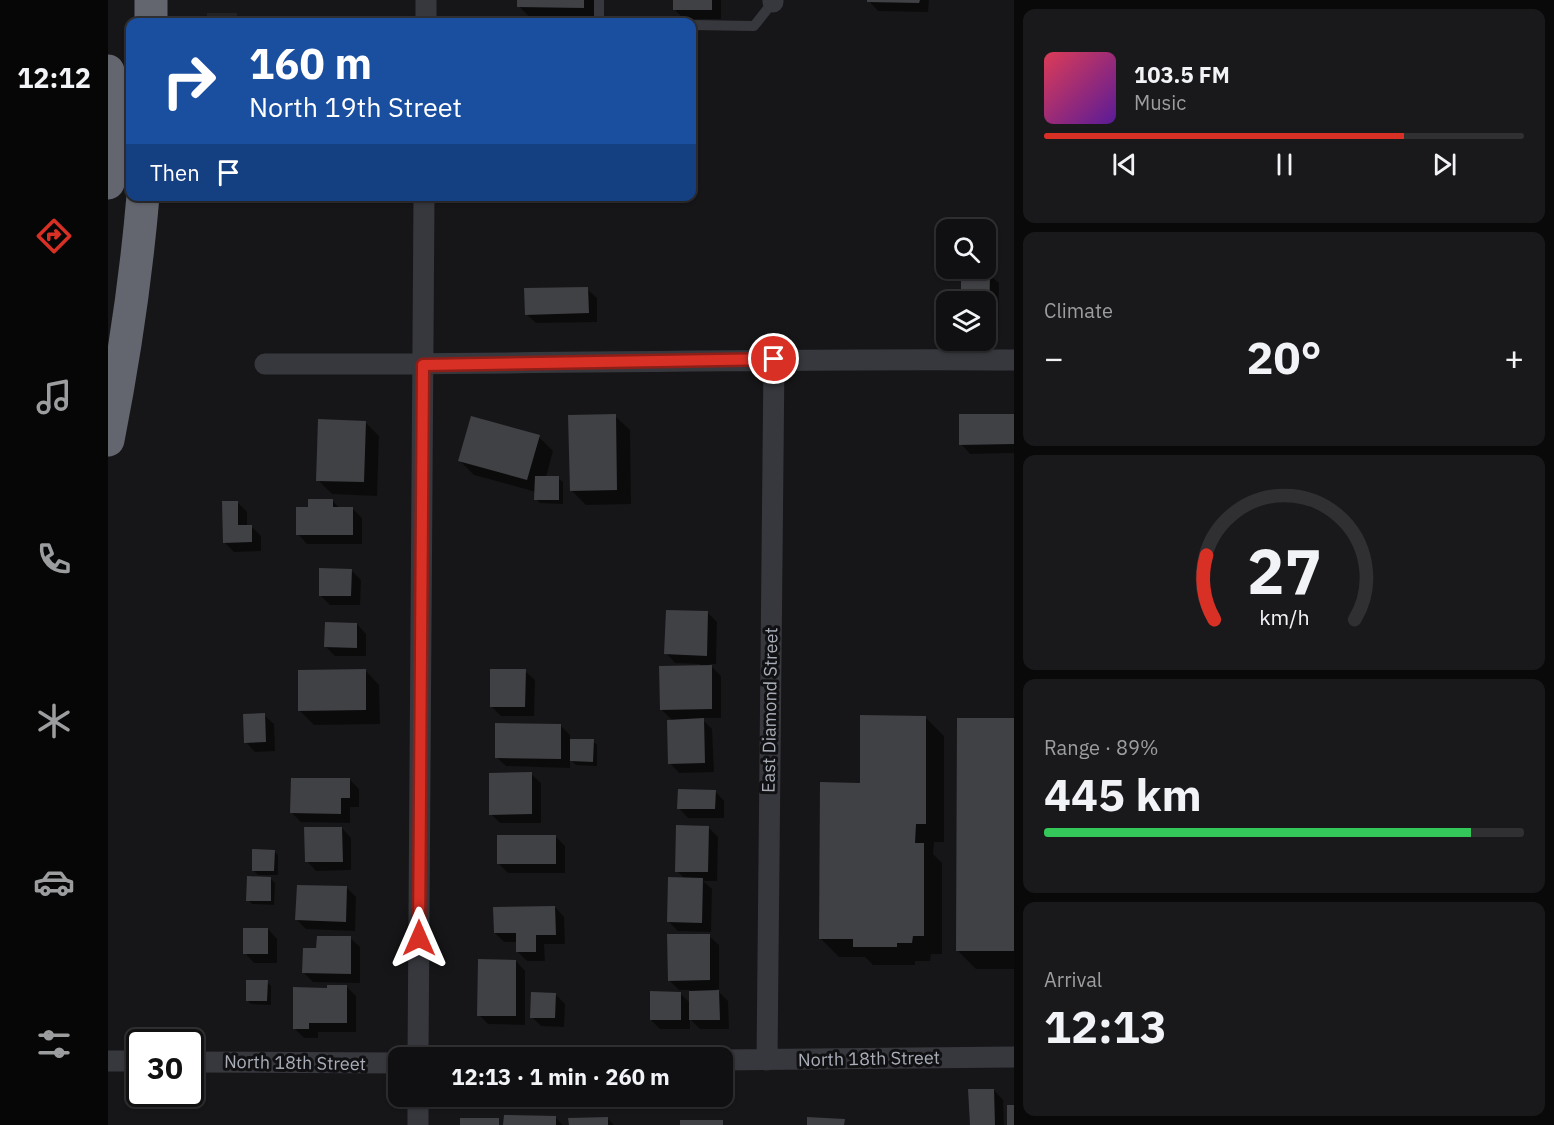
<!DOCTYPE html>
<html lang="en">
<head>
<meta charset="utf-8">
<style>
  :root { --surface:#101012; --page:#19191b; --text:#f1f3f6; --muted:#9c9d9f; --line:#303032; --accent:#d93025 }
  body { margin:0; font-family:"IBM Plex Sans",sans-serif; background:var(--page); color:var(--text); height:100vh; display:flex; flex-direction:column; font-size:22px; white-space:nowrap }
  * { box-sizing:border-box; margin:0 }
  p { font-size:20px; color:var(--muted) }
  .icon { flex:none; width:33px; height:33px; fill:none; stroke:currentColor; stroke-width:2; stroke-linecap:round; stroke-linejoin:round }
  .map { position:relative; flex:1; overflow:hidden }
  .side { display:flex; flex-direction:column; gap:9px; padding:9px; background:#09090a; width:540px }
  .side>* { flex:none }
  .hud { position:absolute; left:18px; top:18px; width:570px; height:183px; border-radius:12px; box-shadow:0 2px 4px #0004,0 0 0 2px var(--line); background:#1a4fa0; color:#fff; overflow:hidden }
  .fabs { position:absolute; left:828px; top:219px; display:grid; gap:12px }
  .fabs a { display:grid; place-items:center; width:60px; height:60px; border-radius:12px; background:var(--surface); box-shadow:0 2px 4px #0004,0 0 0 2px var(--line); font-size:30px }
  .speed { position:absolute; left:18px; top:1029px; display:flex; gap:12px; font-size:30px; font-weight:700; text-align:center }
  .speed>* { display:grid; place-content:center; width:78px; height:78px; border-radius:50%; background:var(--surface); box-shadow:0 2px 4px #0004,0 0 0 2px var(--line); line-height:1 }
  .speed .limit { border:3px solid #111; border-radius:9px; background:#fff; color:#111 }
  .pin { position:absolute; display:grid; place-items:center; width:51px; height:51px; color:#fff; margin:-26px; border:3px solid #fff; border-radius:50%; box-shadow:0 2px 6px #0007 }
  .me { position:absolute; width:66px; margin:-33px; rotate:0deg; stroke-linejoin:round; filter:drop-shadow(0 0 4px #0008) }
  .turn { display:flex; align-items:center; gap:21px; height:126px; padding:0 24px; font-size:27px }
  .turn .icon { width:78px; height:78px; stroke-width:2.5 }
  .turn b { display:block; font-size:42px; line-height:51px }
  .then { display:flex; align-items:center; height:57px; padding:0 24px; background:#0003; gap:12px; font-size:22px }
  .big { font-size:45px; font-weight:700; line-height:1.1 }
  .side .card { flex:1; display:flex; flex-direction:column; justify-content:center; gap:9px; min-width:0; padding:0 21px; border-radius:12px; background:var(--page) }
  .side .dial { align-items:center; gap:0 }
  .dial svg { height:156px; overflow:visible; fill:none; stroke:var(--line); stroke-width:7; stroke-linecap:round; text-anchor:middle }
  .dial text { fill:var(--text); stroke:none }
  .song { display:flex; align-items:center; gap:18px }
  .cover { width:72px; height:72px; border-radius:9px; background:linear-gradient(135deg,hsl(350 70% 55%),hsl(270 70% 35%)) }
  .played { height:6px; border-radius:3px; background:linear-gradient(90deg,var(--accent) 75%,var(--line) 75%) }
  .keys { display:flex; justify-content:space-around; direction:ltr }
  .heat { display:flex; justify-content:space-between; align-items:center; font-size:33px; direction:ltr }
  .charge { height:9px; border-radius:4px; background:linear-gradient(90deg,#34c759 89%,var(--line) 0) }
  .trip { position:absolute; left:280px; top:1047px; width:345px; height:60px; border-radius:12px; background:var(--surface); box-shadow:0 2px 4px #0004,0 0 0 2px var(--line); font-weight:700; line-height:60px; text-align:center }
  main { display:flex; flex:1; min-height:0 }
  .tab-bar { display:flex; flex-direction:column; width:108px; justify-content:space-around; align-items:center; background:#060607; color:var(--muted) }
  .tab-bar .icon { width:42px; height:42px }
  .tab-bar .current { color:var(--accent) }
  .tab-bar b { font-size:27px; color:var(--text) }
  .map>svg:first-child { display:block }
</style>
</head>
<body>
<main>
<nav class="tab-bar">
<b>12:12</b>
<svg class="icon current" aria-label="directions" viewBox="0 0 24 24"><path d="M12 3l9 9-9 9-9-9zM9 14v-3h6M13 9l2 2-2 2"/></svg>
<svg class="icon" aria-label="music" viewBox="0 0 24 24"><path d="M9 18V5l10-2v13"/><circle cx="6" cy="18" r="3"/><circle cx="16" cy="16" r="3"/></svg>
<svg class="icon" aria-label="phone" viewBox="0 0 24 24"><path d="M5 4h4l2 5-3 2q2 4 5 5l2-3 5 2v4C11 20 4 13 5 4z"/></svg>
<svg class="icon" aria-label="climate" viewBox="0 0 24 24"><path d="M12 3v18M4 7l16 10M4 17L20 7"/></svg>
<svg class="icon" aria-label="car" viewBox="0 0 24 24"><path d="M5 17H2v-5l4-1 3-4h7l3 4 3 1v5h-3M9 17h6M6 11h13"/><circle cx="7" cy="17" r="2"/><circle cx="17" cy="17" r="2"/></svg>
<svg class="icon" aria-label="filters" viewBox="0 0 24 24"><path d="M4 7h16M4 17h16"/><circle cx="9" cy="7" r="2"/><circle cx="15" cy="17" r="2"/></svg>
</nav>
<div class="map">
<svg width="906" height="1125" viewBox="0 0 906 1125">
  <rect width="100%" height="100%" fill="#161618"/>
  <path fill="#222225" d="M99,13h30v9h-30z"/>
  <path fill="#0007" d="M411,0h79v22l-65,-1 -14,-15z
    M566,0h47v19h-37l-9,-9z
    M760,0h61l-1,12 -50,-1z
    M881,274l10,9 -1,54h-12v-35z
    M479,289l10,9v24l-61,1 -10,-9z
    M906,415v38l-44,1 -9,-10z
    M507,416l15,14 1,74 -45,1 -15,-15z
    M257,422l14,14 -2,60 -45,-2 -14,-14z
    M431,437l14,14 -7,26 12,1 5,4v22l-23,-1 -4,-4v-7l-62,-17 -14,-14z
    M225,501l7,8h13l9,9v26h-55l-9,-10 12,-25z
    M129,502l10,10v14h4l10,10v15l-27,1 -10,-10z
    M243,570l10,10 -1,25h-30l-10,-10z
    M600,613l9,9 -1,42h-7l12,12v42h-20l11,11 2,43 -35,1 -9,-10 3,-42 -12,-12 39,-43v-2l-25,-1 -9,-10z
    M249,624l9,10v22h-31l-9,-9z
    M257,670l14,15 1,39 -66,1 -14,-14z
    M417,671l10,9 -1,36h-33l-10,-10z
    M156,715l10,9 1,27 -20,1 -9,-10z
    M817,717l19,19v106h-10l-1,12 9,9v91h-11l-1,7h-15v4h-42l-8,-8h-26l-18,-18 40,-155z
    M906,719v250h-38l-19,-19z
    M453,726l9,9v5l23,1 4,4v21l-21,-1 -6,-6v9l-64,-2 -10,-9z
    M423,774l10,9v40h-41l-9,-9z
    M242,780l9,9v18h-9v16l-49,-1 -9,-9z
    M607,791l9,10v17h-36l-9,-10z
    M600,827l10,10 -1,44h-14l9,8 -1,43 -33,-1 -9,-9 16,-43 -8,-8z
    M234,828l9,10v32l-35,1 -9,-10z
    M447,836l10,10v27h-57l-10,-10z
    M166,851l4,4v20h-20l-4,-4z
    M162,878l5,5 -1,22 -22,-1 -4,-4z
    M239,888l9,9 -1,34 -49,-2 -9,-9z
    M447,907l9,10 1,27h-21l1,17h-18l-9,-9v-10h-14l-9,-9z
    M160,929l9,10v24h-23l-9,-10z
    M601,936l10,9v44h-3l12,12 1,28h-29l-10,-10v10h-30l-9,-9 29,-27 11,11 -1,-14h-11l-10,-10z
    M242,938l10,9v36l-47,-1 -10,-10z
    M408,961l9,10v54l-37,-1 -9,-9z
    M159,982l4,4v19l-20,-1 -4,-4z
    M239,987l9,9v36h-38v6h-14l-10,-10 35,-39z
    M447,994l10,10 -1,23 -23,-1 -9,-9z
    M886,1090l9,10 1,25h-33z
    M448,1118l7,7h-58z
    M499,1118l7,7h-44z"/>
  <path fill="#404145" d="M409,0h67v8l-67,-1z
    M565,0h39v10h-39z
    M759,0h53l-1,3 -52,-1z
    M853,272h29l-1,56h-3v-26h-25z
    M480,287l1,26 -64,2 -1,-27z
    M508,414l1,76 -47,1 -2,-76z
    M851,414h55v30l-55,1z
    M363,416l69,19 -13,45 -69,-19z
    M210,419l48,2 -2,61 -48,-1z
    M427,476h24v24h-25z
    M200,499h25v8h20v28h-57v-28h12z
    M114,501h16v24h14v17l-29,1z
    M211,568l33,1 -1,27h-32z
    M558,610l42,1 -1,45 -43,-2z
    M217,622l32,1v25l-33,-1z
    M604,665v44l-52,1 -1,-44z
    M258,669v41l-68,1v-41z
    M382,669h36l-1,38h-35z
    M157,713l1,29 -22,1 -1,-29z
    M752,715l66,1v108h-10l-1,19h9v93h-11l-1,7h-15v4h-44v-8h-34l1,-157 40,1z
    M596,718l1,45 -37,1 -1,-44z
    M849,718h57v233h-58z
    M387,723l66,1v35l-66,-1z
    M462,739h24l-1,23 -23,-1z
    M424,772v42l-43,1v-42z
    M183,778h59v20h-9v16l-51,-1z
    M570,789l38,1 -1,19h-38z
    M568,825l33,1 -1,46h-33z
    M196,827h38l1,35h-38z
    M389,835h59v29h-59z
    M144,849l23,1 -1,21h-22z
    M139,876l24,1v24h-25z
    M560,877l35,1 -1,45 -35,-1z
    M189,885l50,1 -1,36 -51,-2z
    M447,906l1,29h-20v17h-20v-19h-22l-1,-26z
    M135,928h25v26h-25z
    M559,934h43v46l-42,1z
    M209,936h34v38l-49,-1 1,-25h13z
    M370,959l38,1v56h-39z
    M138,980h22l-1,21h-21z
    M219,985h20v38h-38v6h-16v-42l34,1z
    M611,990l1,30h-31v-29z
    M542,991l31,1v28h-31z
    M423,992l25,1 -1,25h-25z
    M860,1089h26l1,36h-25z
    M899,1105h7v20h-7z
    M396,1115l52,1v9h-53z
    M500,1117v8h-39l-1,-7z
    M699,1117l38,2 -1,6h-37z
    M352,1118h39v7h-39z
    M572,1120h43v5h-43z"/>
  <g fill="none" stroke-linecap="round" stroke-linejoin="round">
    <path stroke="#37383d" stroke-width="10" d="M491,22v-22
      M584,25l62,1 19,-24"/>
    <path stroke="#37383d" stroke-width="21" d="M665,0v2
      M318,22v-22
      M157,364c249,1 499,-6 749,-4
      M310,1058l6,-862
      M615,1060l291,-3
      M659,1060l7,-701
      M0,1061h32
      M82,1062l209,1
      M310,1125v-29"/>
    <path stroke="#63666e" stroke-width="33" d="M43,22v-22
      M0,71l2,92 -2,20
      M0,440c16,-81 28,-162 35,-244"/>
  </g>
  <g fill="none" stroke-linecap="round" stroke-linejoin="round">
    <defs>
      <path id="route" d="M311,938l4,-573 351,-6"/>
    </defs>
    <use href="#route" stroke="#8d1f18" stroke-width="15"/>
    <use href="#route" stroke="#d93025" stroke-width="10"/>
  </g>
  <g text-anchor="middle" stroke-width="6" stroke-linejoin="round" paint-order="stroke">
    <g font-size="18" fill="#a8adb8" stroke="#111113">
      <text transform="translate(662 710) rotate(-89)" y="6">East Diamond Street</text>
      <text transform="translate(761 1059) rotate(-1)" y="6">North 18th Street</text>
      <text transform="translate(187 1063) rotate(1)" y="6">North 18th Street</text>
    </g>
  </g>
</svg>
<div class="fabs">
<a><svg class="icon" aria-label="search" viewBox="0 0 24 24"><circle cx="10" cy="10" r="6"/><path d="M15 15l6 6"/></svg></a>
<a><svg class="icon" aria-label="layers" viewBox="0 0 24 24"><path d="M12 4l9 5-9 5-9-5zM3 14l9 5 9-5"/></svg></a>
</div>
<div class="speed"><div class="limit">30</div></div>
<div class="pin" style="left:666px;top:359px;background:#d93025"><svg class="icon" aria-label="arrive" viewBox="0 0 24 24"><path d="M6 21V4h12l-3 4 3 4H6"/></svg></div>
<svg class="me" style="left:311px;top:938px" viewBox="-20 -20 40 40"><path d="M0-17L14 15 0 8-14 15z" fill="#d93025" stroke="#fff" stroke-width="4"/></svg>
<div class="trip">12:13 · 1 min · 260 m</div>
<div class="hud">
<div class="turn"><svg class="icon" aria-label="right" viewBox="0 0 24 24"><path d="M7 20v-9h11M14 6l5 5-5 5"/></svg><div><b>160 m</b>North 19th Street</div></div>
<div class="then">Then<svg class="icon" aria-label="arrive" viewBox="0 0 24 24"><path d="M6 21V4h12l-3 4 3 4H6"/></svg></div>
</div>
</div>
<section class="side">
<div class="card">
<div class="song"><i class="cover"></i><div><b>103.5 FM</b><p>Music</p></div></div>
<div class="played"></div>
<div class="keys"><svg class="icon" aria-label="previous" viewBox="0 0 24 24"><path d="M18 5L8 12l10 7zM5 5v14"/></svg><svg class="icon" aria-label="pause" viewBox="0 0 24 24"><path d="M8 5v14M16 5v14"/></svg><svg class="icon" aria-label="next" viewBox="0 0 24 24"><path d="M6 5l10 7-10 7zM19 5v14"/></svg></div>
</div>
<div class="card"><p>Climate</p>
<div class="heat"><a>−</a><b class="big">20°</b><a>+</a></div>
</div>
<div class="card dial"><svg viewBox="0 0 100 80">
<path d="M14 69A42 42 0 1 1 86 69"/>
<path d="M14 69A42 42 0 0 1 10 36" stroke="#d93025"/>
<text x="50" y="56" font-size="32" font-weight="700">27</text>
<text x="50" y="72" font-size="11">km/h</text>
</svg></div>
<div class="card"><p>Range · 89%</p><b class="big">445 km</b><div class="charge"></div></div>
<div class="card"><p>Arrival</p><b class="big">12:13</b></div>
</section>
</main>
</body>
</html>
